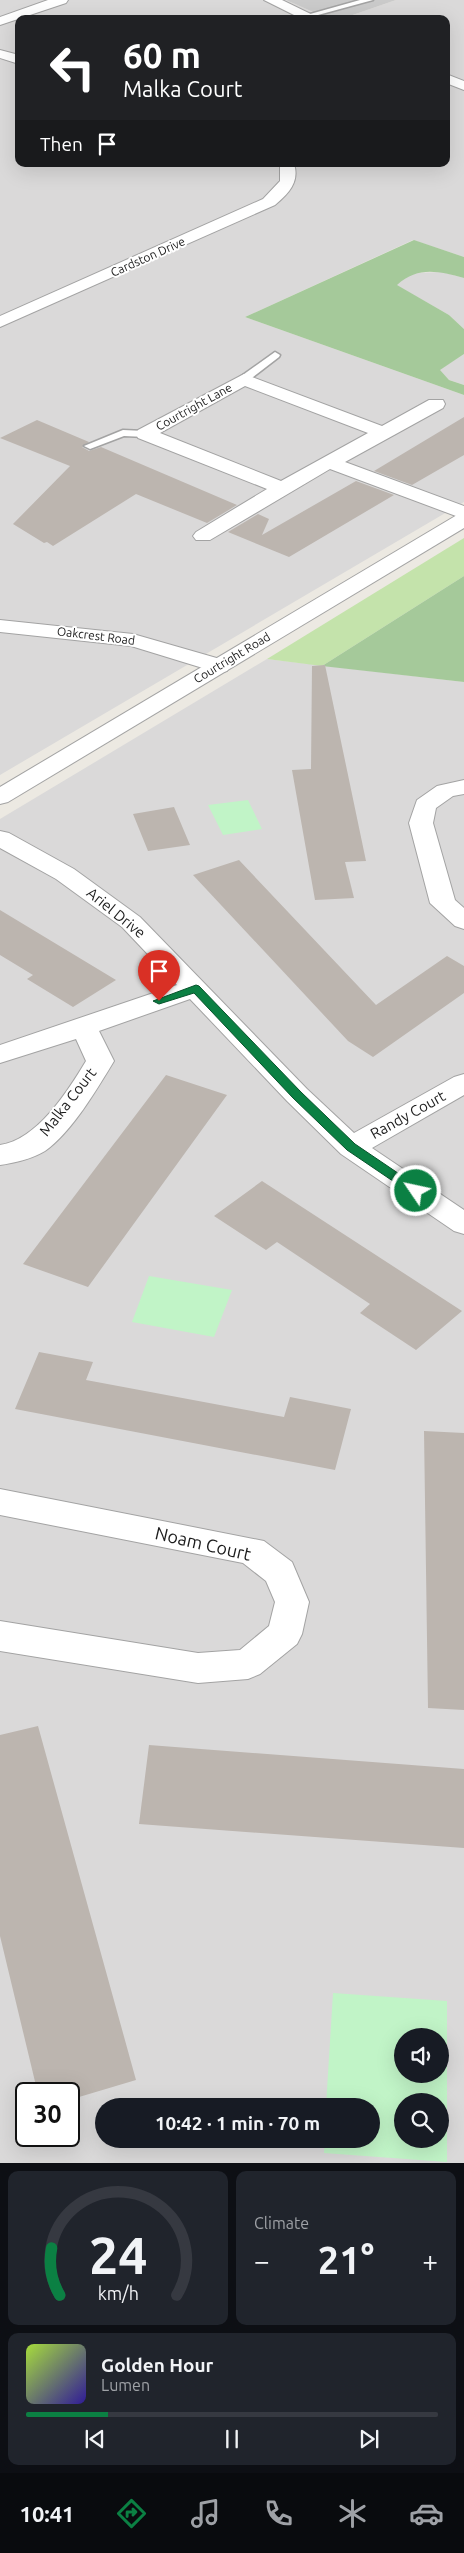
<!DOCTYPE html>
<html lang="en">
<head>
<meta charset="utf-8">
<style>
  :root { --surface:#171b24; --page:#20242c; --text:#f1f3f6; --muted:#9ea1a6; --line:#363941; --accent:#0b8043 }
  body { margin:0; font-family:Ubuntu,sans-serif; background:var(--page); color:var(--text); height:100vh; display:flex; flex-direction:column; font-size:19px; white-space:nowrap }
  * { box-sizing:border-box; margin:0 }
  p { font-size:16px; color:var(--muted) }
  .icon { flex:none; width:28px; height:28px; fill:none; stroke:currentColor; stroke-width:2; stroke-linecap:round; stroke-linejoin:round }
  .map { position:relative; height:2163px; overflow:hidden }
  .panel { display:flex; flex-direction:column; gap:8px; padding:8px; background:#0d0f14; flex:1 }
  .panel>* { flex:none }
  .guide { position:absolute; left:15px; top:15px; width:435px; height:152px; border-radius:10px; box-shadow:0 5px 20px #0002; background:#202124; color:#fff; overflow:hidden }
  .buttons { position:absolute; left:394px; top:2028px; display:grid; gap:10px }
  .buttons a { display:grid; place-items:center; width:55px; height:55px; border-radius:50%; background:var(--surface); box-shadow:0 5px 20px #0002; font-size:25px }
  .speed { position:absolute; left:15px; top:2082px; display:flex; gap:10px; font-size:25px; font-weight:700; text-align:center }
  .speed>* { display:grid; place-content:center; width:65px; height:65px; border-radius:50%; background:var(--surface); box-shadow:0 5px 20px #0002; line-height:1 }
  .speed .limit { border:2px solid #111; border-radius:8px; background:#fff; color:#111 }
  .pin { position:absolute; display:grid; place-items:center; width:42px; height:42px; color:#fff; margin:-51px -21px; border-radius:50% 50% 50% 0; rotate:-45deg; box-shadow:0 0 5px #0007 }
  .pin .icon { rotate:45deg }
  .me { position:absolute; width:55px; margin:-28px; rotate:304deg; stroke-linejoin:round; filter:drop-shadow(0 0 4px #0008) }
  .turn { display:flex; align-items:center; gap:18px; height:105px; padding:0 25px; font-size:22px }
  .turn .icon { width:65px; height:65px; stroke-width:2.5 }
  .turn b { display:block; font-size:35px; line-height:42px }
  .then { display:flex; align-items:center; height:48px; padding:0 25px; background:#0003; gap:10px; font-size:19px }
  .big { font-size:38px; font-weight:700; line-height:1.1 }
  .panel .card { flex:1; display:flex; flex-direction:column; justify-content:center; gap:8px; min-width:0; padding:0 18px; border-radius:10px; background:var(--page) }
  .panel .dial { align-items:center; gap:0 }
  .dial svg { height:130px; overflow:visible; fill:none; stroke:var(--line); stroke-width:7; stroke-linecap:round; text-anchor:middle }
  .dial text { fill:var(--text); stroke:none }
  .song { display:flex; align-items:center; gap:15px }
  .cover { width:60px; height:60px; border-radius:8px; background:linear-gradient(135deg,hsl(80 70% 55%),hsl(250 70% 35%)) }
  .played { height:5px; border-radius:2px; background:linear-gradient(90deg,var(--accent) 20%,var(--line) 20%) }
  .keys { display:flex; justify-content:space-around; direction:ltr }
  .heat { display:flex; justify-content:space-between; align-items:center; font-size:28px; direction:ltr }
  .panel .tiles { flex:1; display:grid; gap:8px; grid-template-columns:1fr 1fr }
  .card:last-child { grid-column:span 2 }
  .trip { position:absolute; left:95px; top:2098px; width:285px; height:50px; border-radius:25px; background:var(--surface); box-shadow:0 5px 20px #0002; font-weight:700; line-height:50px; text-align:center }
  .dock { display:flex; height:80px; justify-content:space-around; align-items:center; background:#090b0e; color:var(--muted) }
  .dock .icon { width:35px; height:35px }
  .dock .current { color:var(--accent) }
  .dock b { font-size:22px; color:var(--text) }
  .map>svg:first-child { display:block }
</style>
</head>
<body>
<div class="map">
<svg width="464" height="2163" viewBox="0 0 464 2163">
  <rect width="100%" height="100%" fill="#ece9e2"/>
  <path fill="#dad9d9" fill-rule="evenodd" d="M0,0h286l43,19h-310v145h427v-145h-105l55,-19h68v257l-51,-17 -168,77 219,78v107l-464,273z
    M443,272l21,6v51l-15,-14 -53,-30 15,-12z
    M464,354v31l-15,-5 -10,-10z
    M267,659l197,23v1481h-464v-1344zM402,2036h38v38h-38zM26,2094h43v42h-43zM402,2101h38v38h-38zM104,2106h267v33h-267z"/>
  <path fill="#cacaca" d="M286,0h110l-55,19h-12z"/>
  <path fill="#c4e3ab" d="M464,538v38l-142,90 -55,-7z"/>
  <path fill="#a5c99a" d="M414,240l50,17v21c-26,-7 -46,-12 -67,7l52,30 15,14v25l-24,16 9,10 15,5v10l-219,-78z
    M464,576v106l-142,-16z"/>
  <path fill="#c1f4c7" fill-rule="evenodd" d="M248,800l14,29 -39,6 -15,-30z
    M149,1276l83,14 -18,47 -82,-15z
    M333,1993l114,8v161l-123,-9 1,-14h46v-33h-45zM402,2036h38v38h-38zM402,2101h38v38h-38z"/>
  <path fill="#bcb5af" d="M464,417v38l-52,30 -38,-14z
    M37,420l52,22 -7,5 7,4 12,-4 136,58 -30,18 -71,-29 -83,52 -6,-4 -3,1 -31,-19 57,-58 -70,-28z
    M356,481l38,14 -105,62 -61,-25 30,-18 11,5 -7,16z
    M325,665l41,196 -21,1 9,36 -39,2 -23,-130 19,-1 1,-103z
    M174,807l16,38 -42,6 -15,-37z
    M239,860l137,145 71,-49 17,10v27l-91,64 -25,-16 -155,-166z
    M0,910l116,70 -43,27 -46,-28 6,-4 -33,-20z
    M166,1075l61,20 -139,192 -65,-23z
    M262,1181l200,130 -46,39 -56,-37 10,-9 -93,-62 -11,8 -52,-34z
    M39,1352l54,10 -7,18 198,37 6,-20 61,12 -16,61 -320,-61z
    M424,1431l40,2v277l-36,-2z
    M38,1726l98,354 -67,20v-6h-31l-38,-158v-201z
    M149,1745l315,24v79l-325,-24z"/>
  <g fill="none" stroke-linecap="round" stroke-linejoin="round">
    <defs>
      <path id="service" d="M360,0h13l-66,18 -4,-2z
        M275,352l5,3 -1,2 -31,24h-8v-4z
        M123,430l22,1 6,3 -6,3 -21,-1 -34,13 -6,-3z"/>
      <path id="minor" d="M48,0h20l-2,3 -66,22v-8z
        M264,0h18l39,19h-19z
        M0,50l19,5v9l-19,-6z
        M446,74l18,7v9l-18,-7z
        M280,164h14c6,18 -6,30 -19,41l-275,122v-11l263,-117 17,-18z
        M244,374l138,52 47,-26h14l2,4 -2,4 -98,54 119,44v13l-134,-50 -120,71h-14l-3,-4 3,-4 71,-43 -129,-51 -2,-4 2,-4zM245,386l123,47 -87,48 -121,-48z
        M0,620l133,14 94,27 3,5 -3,5 -8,2 -88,-27 -131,-14z
        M464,780v14l-11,2 -17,12 -3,15 22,77 9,8v21l-9,-3 -25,-23 -21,-80 8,-23 20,-14z
        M0,831l9,2 65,36 66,48 167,172 47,44 100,-56 10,-3v21l-92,53 92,62v24l-10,-3 -113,-77 -54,-53 -97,-102 -91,32 15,30c-17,28 -42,71 -69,90 -13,8 -31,12 -45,14v-20c37,-5 68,-54 86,-84l-10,-22 -76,24v-18l177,-60 -55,-58 -66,-48 -56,-31z
        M0,1489l264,52 28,21 17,40 -7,32 -5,10 -37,30 -12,5 -50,4 -198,-32v-30l198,32 42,-3 29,-24 6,-24 -9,-21 -23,-18 -243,-48z"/>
      <path id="tertiary" d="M464,513v15l-456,274 -8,2v-17l457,-272z"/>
    </defs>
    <use href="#service" stroke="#a3a3a3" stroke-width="3"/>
    <use href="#minor" stroke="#a3a3a3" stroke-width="2"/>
    <use href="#tertiary" stroke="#a3a3a3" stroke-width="2"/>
    <use href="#service" fill="#fff" fill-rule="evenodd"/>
    <use href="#minor" fill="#fff" fill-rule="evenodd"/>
    <use href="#tertiary" fill="#fff" fill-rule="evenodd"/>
  </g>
  <path fill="#0b8043" stroke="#07532c" d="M196,985l3,1 102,106 54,52 65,44v6h-8l-65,-44 -54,-52 -99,-105 -35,11 -6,-3z"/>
  <g text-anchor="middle" stroke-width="4" stroke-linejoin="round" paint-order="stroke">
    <g font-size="12" fill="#1c1c1c" stroke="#fff">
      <text transform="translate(148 257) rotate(-24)" y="4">Cardston Drive</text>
      <text transform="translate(194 407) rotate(-29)" y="4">Courtright Lane</text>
      <text transform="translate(96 636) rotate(7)" y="4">Oakcrest Road</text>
      <text transform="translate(232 658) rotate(-31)" y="4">Courtright Road</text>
    </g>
    <g font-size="15" fill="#1c1c1c" stroke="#fff">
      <text transform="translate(116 913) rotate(39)" y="5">Ariel Drive</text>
      <text transform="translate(68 1102) rotate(-52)" y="5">Malka Court</text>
      <text transform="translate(408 1115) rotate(-29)" y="5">Randy Court</text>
    </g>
    <g font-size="18" fill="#1c1c1c" stroke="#fff">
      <text transform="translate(203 1544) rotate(13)" y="6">Noam Court</text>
    </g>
  </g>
</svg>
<div class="buttons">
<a><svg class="icon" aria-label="sound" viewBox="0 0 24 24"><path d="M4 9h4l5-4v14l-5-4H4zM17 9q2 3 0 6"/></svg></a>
<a><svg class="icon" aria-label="search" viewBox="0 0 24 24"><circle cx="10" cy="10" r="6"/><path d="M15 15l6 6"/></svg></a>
</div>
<div class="speed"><div class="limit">30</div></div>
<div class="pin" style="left:159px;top:1001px;background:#d93025"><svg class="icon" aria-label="arrive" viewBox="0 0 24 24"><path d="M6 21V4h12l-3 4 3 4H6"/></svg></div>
<svg class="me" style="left:416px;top:1191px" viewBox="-20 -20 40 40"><circle r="17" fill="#0b8043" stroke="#fff" stroke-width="3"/><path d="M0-11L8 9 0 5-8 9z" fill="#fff"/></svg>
<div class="trip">10:42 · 1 min · 70 m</div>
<div class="guide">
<div class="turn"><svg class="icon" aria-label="left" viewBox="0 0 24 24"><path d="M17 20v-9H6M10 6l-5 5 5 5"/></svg><div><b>60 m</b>Malka Court</div></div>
<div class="then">Then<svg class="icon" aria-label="arrive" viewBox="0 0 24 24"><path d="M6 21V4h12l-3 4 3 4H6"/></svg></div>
</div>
</div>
<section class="panel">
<div class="tiles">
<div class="card dial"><svg viewBox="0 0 100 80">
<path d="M14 69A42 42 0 1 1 86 69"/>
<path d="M14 69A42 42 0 0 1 9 40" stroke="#0b8043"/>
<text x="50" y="56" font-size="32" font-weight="700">24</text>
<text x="50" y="72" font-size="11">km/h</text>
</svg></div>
<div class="card"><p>Climate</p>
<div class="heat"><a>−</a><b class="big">21°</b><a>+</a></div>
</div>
<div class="card">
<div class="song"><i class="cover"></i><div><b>Golden Hour</b><p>Lumen</p></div></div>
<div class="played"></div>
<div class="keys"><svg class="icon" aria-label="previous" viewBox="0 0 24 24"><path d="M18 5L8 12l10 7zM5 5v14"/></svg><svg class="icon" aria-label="pause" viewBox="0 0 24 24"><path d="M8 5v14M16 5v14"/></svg><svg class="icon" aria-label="next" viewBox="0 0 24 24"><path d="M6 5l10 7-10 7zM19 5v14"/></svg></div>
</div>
</div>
</section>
<nav class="dock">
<b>10:41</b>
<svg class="icon current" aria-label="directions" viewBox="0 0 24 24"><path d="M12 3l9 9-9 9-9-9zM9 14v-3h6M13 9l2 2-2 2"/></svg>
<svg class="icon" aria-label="music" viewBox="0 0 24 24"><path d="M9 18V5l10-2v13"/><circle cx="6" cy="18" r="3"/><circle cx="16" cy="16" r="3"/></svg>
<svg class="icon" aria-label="phone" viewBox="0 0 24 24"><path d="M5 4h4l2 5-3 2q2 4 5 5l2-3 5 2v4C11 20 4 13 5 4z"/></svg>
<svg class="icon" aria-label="climate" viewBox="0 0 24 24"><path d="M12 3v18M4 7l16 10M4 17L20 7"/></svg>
<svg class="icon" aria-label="car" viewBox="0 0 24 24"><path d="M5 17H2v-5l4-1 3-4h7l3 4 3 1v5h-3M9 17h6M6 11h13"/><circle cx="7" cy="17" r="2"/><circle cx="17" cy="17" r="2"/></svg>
</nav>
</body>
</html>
